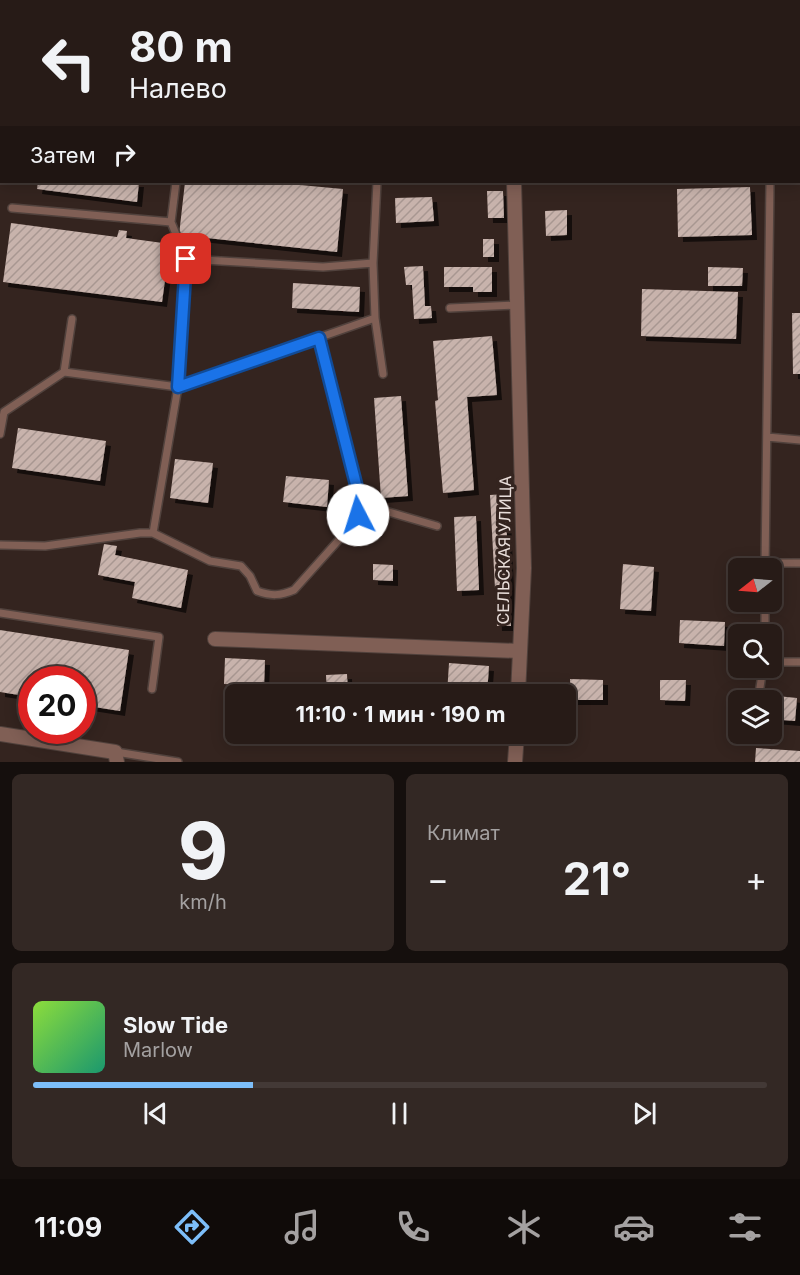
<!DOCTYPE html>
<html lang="ru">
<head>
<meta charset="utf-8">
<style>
  :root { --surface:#271b17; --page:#332824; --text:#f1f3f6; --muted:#a4a1a1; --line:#433936; --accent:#7dbef9 }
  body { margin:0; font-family:Inter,sans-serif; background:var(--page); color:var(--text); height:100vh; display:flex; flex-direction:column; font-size:22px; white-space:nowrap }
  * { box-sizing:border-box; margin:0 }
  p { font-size:20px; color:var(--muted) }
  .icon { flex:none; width:33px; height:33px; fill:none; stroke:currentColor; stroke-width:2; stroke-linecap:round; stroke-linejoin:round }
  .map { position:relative; height:762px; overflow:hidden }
  .panel { display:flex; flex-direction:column; gap:12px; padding:12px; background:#150f0d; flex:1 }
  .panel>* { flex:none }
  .banner { position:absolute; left:0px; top:0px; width:801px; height:183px; box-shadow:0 3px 15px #0003,0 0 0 2px var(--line); background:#271b17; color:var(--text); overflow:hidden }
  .needle { width:39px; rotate:253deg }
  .buttons { position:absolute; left:728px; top:558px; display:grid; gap:12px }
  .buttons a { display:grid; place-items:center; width:54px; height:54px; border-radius:9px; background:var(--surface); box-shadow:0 3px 15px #0003,0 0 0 2px var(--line); font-size:30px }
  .speed { position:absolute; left:18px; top:666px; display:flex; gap:12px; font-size:30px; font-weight:700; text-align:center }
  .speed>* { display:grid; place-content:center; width:78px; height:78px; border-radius:50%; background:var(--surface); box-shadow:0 3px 15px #0003,0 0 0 2px var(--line); line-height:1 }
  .speed .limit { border:9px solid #d22; background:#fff; color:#111 }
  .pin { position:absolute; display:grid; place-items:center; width:51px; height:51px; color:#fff; margin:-26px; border-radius:12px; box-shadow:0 3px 9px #0006 }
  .me { position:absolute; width:66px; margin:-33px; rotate:355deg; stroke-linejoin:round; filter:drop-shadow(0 0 4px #0008) }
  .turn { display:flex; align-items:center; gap:21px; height:126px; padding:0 30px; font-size:27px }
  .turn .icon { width:78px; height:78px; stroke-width:2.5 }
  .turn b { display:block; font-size:42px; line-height:51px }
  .then { display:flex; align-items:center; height:57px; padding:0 30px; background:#0003; gap:12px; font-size:22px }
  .big { font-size:45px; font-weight:700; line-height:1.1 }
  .panel .card { flex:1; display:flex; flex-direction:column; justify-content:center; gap:9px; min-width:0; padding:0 21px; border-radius:9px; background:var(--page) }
  .panel .dial { align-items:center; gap:0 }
  .dial b { font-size:78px; line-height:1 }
  .song { display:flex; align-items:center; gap:18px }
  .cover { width:72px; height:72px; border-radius:9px; background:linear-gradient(135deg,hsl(90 70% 55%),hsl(160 70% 35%)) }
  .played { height:6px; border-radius:3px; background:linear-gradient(90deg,var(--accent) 30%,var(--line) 30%) }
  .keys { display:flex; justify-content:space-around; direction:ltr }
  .heat { display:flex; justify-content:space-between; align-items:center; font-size:33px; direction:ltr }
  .panel .tiles { flex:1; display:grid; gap:12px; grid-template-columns:1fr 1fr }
  .card:last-child { grid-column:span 2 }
  .trip { position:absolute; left:225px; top:684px; width:351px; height:60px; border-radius:9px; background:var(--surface); box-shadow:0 3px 15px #0003,0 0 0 2px var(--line); font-weight:700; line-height:60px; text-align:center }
  .tabs { display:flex; height:96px; justify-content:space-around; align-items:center; background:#100b09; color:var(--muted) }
  .tabs .icon { width:42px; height:42px }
  .tabs .current { color:var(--accent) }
  .tabs b { font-size:27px; color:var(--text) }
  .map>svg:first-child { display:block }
</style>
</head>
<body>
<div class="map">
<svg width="800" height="762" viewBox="0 0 800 762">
  <defs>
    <pattern id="building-hatch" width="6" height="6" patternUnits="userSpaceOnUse" patternTransform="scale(1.5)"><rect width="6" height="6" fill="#c8b3ac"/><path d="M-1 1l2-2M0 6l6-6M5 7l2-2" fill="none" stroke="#a89791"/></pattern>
    <filter id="shadow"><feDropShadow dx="5" dy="5" stdDeviation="0" flood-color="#0009"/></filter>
  </defs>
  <rect width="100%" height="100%" fill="#34241f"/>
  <path fill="url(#building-hatch)" filter="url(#shadow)" d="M38,182h101l-2,20 -100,-13z
    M185,182h83l75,7 -6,63 -158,-17z
    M750,187l2,48 -74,2 -1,-48z
    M487,191h16l1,27h-16z
    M432,197l2,24 -38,2 -1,-25z
    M567,210v25l-21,1 -1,-25z
    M11,223l106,14 2,-7 8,1 -1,7 44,6 -8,58 -159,-20z
    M483,239h11v18h-11z
    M423,266l2,40h6l1,12 -18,1 -2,-34h-6l-2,-18z
    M444,267h48v25h-19v-5h-29z
    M708,267l35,1 -1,18h-34z
    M293,283l67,4 -1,25 -67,-4z
    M642,289l96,3 -2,47 -95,-3z
    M792,313h8v61h-7z
    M492,336l5,59 -30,2 7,93 -31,3 -8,-92 3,-1 -5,-59z
    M401,396l7,100 -27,2 -7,-100z
    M18,428l88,13 -6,40 -88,-13z
    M175,459l38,4 -5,40 -38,-5z
    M286,476l43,4 -2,27 -44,-5z
    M505,494l6,132h-14l-7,-131z
    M476,516l3,74 -22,1 -3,-74z
    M104,544l13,2 -2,9 73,15 -7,38 -49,-10 3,-16 -37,-7z
    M373,564l20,1v16l-20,-1z
    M623,564l31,3 -3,44 -31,-2z
    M680,620l45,2 -1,24 -45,-3z
    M0,630l129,20 -9,61 -38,-6v-25h-50v17l-32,-5z
    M225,658l40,2 -1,26 -40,-2z
    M449,663l40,3 -2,28h-40z
    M347,674l1,20h-21l-1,-19z
    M570,679l33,1v20h-33z
    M660,680h26l-1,21 -25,-1z
    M767,695l30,3 -2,23 -24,-2v-19h-4z
    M756,748l44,3v11h-45z"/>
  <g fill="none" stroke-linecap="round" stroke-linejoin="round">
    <defs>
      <path id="service" d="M377,182l-4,81 2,55 8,56
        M12,208l159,14 15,37
        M171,222l5,-40
        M450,308l67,-3
        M64,372l8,-53
        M0,434l4,-22 60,-40 114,15 197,-69
        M767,437l33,3
        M361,504l76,22
        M153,533l25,-146 8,-128 137,8 50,-4
        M0,545l45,1 95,-13h13l57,28 31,5 9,10 7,15c14,5 23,5 37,-1l59,-66 5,-9 3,-11 -42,-166
        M765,563h35
        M765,568l5,-386
        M0,613l159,24 -7,52
        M765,634v-32
        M771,662h29
        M758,700l5,-32
        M116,752l62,10"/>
      <path id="minor" d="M514,182l10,386 -6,126
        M215,639l304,12
        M0,734l115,18 2,10
        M515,762l2,-28"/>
      <path id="tertiary" d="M374,0v2"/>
      <path id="primary" d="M0,64h2"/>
    </defs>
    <use href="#service" stroke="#51423d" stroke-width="10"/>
    <use href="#minor" stroke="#51423d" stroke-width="16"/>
    <use href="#tertiary" stroke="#51423d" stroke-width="18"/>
    <use href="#primary" stroke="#51423d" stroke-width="18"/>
    <use href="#service" stroke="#805f55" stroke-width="7"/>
    <use href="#minor" stroke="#805f55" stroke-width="14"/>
    <use href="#tertiary" stroke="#805f55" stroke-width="15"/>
    <use href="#primary" stroke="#d79480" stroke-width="15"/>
  </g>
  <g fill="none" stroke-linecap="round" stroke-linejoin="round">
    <defs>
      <path id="route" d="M186,259l-8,128 141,-49 42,166 -3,11"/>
    </defs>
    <use href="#route" stroke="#114b97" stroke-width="15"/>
    <use href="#route" stroke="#1a73e8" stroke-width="10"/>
  </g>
  <g text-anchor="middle" stroke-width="6" stroke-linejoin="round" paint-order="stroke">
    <g font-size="16" fill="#e9deda" stroke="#34241f">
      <text transform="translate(504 550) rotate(-89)" y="6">СЕЛЬСКАЯ УЛИЦА</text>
    </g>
  </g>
</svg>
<div class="buttons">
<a><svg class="needle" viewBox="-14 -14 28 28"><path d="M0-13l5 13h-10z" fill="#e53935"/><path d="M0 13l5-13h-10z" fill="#a4a1a1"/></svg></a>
<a><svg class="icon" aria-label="search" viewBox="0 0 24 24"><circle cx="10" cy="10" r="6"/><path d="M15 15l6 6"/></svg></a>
<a><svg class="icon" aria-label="layers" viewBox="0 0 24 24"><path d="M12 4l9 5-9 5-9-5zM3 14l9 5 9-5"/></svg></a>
</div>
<div class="speed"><div class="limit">20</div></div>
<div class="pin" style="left:186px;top:259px;background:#d93025"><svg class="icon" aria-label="arrive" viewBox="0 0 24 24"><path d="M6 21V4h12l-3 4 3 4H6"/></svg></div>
<svg class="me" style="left:358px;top:515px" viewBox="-20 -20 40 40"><circle r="19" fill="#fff"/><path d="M0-13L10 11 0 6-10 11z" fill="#1a73e8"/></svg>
<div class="trip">11:10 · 1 мин · 190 m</div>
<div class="banner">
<div class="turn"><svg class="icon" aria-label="left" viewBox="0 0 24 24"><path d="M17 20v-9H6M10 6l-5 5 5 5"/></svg><div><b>80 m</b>Налево</div></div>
<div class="then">Затем<svg class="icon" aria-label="right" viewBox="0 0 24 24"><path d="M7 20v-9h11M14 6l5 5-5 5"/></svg></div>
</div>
</div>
<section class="panel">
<div class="tiles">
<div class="card dial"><b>9</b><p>km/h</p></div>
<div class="card"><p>Климат</p>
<div class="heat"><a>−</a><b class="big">21°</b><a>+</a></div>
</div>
<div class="card">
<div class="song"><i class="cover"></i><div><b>Slow Tide</b><p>Marlow</p></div></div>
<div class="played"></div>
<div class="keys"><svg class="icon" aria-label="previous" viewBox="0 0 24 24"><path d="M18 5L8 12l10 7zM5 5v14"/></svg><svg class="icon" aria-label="pause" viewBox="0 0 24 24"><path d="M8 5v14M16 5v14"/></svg><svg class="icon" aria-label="next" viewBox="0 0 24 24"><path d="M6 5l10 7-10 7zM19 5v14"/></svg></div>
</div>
</div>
</section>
<nav class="tabs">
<b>11:09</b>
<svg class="icon current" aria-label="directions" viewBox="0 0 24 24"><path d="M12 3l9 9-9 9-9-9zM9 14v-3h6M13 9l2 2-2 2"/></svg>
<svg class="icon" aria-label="music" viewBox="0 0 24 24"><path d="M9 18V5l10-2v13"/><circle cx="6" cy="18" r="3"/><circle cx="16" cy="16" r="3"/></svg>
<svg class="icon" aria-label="phone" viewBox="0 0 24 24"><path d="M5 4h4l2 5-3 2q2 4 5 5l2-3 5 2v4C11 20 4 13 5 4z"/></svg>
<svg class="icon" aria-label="climate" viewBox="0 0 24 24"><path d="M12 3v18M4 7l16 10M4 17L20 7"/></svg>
<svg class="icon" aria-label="car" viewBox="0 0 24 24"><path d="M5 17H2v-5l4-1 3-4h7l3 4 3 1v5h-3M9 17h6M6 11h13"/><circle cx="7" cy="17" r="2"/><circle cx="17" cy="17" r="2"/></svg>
<svg class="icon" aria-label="filters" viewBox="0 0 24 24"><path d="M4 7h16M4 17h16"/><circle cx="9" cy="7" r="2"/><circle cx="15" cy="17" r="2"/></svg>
</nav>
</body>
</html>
